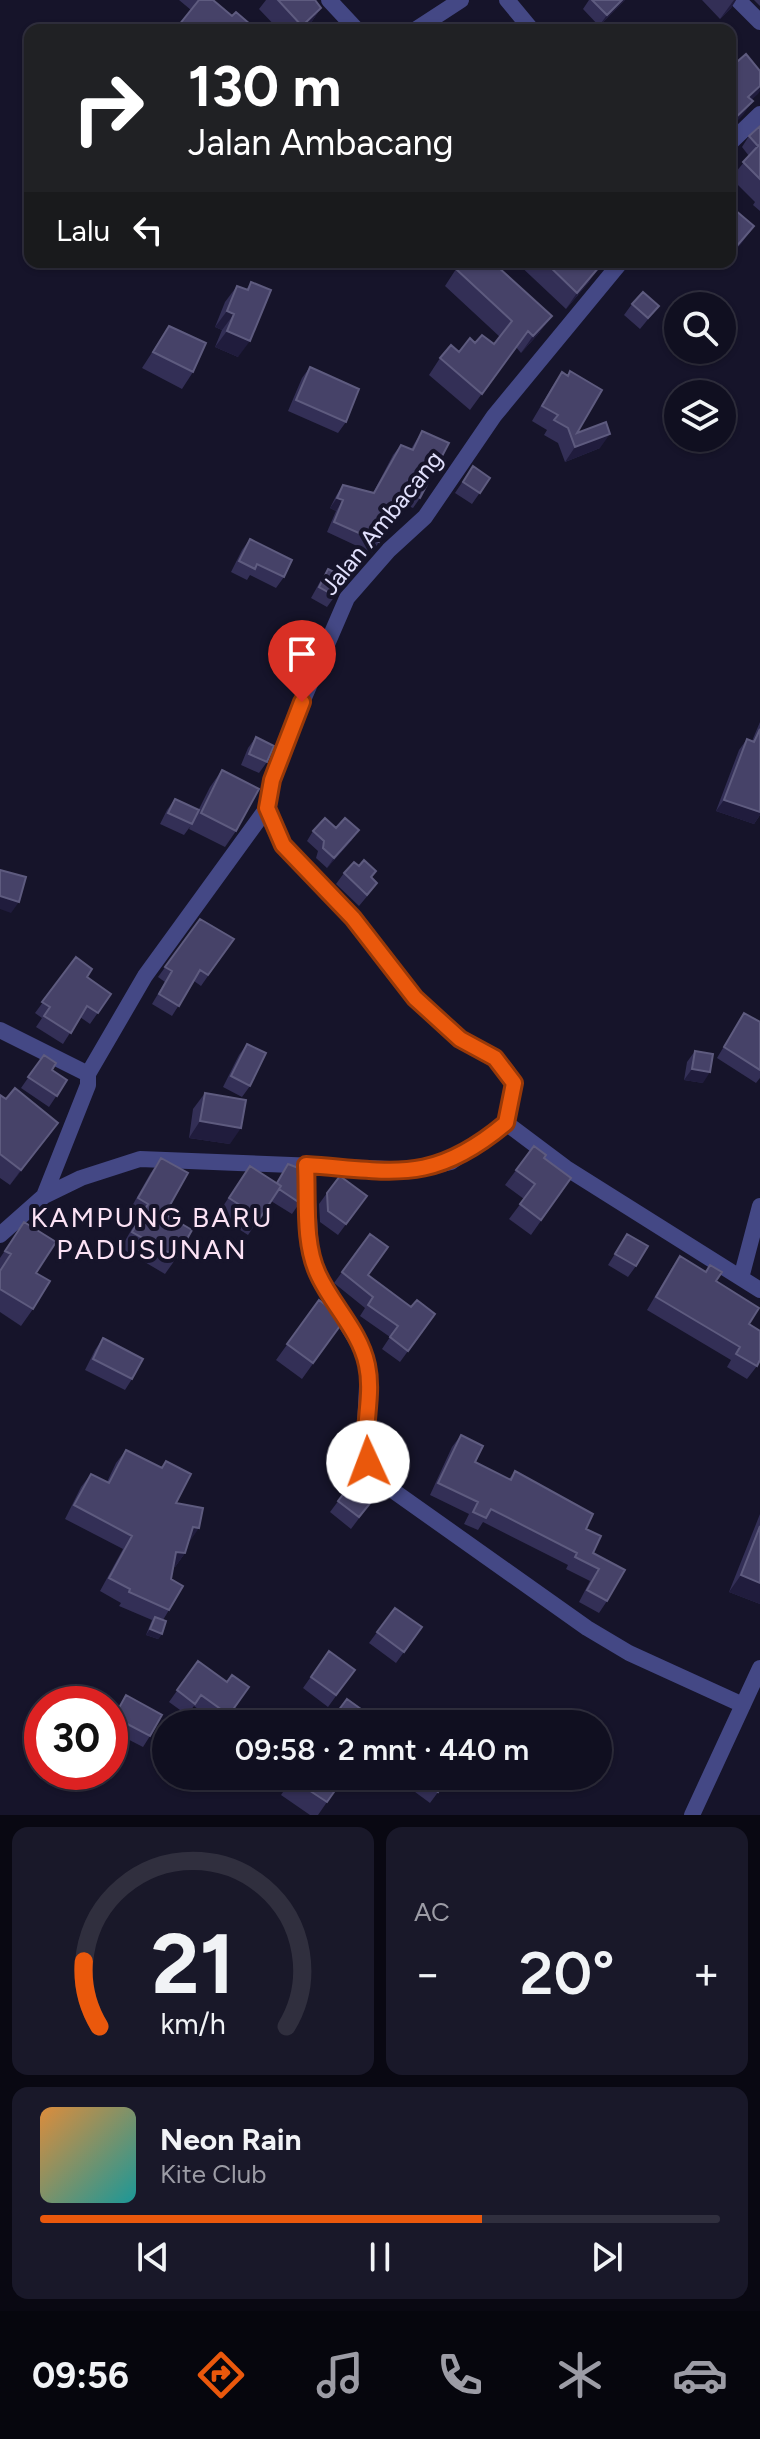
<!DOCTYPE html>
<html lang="id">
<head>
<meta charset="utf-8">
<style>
  :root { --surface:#100f20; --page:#191829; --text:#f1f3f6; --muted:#9c9ca5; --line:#302f3e; --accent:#ea580c }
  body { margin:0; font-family:Figtree,sans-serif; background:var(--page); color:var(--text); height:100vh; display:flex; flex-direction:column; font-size:30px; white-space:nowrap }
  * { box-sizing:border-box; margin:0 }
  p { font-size:26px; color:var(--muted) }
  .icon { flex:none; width:44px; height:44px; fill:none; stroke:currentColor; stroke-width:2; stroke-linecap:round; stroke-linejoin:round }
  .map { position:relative; height:1815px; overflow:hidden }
  .sheet { display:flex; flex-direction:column; gap:12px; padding:12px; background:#090812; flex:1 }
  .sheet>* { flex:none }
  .guide { position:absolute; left:24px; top:24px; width:712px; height:244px; border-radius:16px; box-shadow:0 2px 6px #0004,0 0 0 2px var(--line); background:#202124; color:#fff; overflow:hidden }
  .controls { position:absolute; left:664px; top:292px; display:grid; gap:16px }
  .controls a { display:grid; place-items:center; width:72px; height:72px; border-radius:50%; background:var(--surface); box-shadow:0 2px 6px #0004,0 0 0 2px var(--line); font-size:40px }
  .speed { position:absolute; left:24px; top:1686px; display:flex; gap:16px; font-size:40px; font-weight:700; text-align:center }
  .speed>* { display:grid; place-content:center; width:104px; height:104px; border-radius:50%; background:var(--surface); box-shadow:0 2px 6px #0004,0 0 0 2px var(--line); line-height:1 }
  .speed .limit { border:12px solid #d22; background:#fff; color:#111 }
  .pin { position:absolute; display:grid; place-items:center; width:68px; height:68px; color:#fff; margin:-82px -34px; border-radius:50% 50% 50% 0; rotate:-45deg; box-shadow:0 0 8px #0007 }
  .pin .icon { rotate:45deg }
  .me { position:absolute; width:88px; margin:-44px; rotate:358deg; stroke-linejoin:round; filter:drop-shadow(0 0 6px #0008) }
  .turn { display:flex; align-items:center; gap:28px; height:168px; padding:0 32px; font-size:36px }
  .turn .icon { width:104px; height:104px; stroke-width:2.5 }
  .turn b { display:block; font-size:56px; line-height:68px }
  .then { display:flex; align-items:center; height:76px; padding:0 32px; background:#0003; gap:16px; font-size:30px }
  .big { font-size:60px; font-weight:600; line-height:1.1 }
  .sheet .widget { flex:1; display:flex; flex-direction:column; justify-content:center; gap:12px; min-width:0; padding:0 28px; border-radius:16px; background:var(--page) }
  .sheet .dial { align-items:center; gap:0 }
  .dial svg { height:208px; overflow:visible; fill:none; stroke:var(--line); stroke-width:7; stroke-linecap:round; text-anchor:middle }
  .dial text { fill:var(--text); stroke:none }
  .song { display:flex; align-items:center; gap:24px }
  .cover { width:96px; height:96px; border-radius:12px; background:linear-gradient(135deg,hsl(30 70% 55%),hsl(180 70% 35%)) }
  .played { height:8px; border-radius:4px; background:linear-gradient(90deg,var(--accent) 65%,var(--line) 65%) }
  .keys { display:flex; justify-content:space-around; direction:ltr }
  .heat { display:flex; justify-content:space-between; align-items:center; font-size:44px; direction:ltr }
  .sheet .tiles { flex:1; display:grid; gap:12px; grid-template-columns:1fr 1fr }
  .widget:last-child { grid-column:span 2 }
  .trip { position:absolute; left:152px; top:1710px; width:460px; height:80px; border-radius:40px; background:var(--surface); box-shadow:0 2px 6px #0004,0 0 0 2px var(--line); font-weight:600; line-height:80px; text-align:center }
  .dock { display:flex; height:128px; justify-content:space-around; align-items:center; background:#06060d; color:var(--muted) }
  .dock .icon { width:56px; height:56px }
  .dock .active { color:var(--accent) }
  .dock b { font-size:36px; color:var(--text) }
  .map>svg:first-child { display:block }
</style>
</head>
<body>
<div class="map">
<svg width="760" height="1815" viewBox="0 0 760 1815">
  <rect width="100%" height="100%" fill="#16142a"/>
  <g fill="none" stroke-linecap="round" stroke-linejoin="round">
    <path stroke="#444885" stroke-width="16" d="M329,0l28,30
      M507,0l25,30
      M738,0l22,22
      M415,30l46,-30
      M730,143l30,-29
      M0,1030l88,44v11l-44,111
      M88,1074l57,-98 122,-168
      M506,1123l60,45 194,122
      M306,1165l5,88 13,34 39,64 5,17 -4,76 4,18 27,30 192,136 42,25 114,52
      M0,1235l44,-39 37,-18 59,-19 276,11 35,-8 55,-39 8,-40 -7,-12 -12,-13 -35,-19 -45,-41 -62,-80 -70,-73 -16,-37 5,-28 21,-57 54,-125 42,-48 36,-33 69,-101 127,-154
      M741,1278l19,-72
      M692,1815l68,-147"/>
  </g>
  <path fill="#332f56" d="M179,0h20l-8,10z
    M266,0h49l6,8 -11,16 -7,6h-24l-20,-21z
    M589,0h36l-26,26 -16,-17z
    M702,0h34l-5,8 -11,11z
    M754,0h6v6z
    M760,126v85l-7,-6 2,-3 -24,-24 18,-22 -7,-9 7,-11z
    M464,262h43l-7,7 40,63 -19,21 -5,-6 -46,63 -41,-35 11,-17 19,-6 35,-8 6,-7 -55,-51 11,-17z
    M516,262h80l-7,20 -23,27z
    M708,262h18l-7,8z
    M251,282l-13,75 -23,-10 7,-17 -7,-3 10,-25 12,-16 9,4z
    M632,304l27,2 -19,23 -16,-14z
    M169,326l24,46 -11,17 -40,-21z
    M310,367l36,55 -8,11 -50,-22 14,-33z
    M570,371l7,62 23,15 -35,14 -7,-19 -14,-8 3,-5 -15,-9 20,-34 10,-15 5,3z
    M422,431l-2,67 -7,10 -14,-6 -20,40 -7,11 -45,-21 9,-21 -6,-3 6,-12 7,-11 30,8 20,-38 8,-10 10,4z
    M473,466l17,12 -18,26 -17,-11z
    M250,539l34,38 -8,11 -26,-13 -3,5 -16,-8 11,-22z
    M328,569l7,27 -8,11 -16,-9 10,-18z
    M760,722v93l-6,9 -38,-13 23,-61 8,-11 5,2z
    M256,737l11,25 -8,11 -18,-8 7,-17z
    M222,770l14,61 -11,16 -36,-18 21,-42z
    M175,799l17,25 -8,11 -24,-11 7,-14z
    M336,828l16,12 -25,28 -11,-10 2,-7 -11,-10 6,-10z
    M359,866l17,5 -5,7 -2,16 -10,12 -23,-22 8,-11z
    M200,919l34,20 -33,47 -7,-5 -22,35 -20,-12 13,-22 -7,-5z
    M76,957l11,20 24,17 -21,30 -10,-7 -17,27 -27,-17 6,-9 -7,-5z
    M744,1013l16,9v56l-4,5 -39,-25z
    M247,1044l3,42 -8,11 -19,-10 16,-32z
    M695,1051l8,32 -19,-3 3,-18z
    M44,1055l8,15 15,10 -18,27 -28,-19z
    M205,1093l25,51 -41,-6 4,-29z
    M0,1095l6,4 52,24 -48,62 -10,-7z
    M534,1146l10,12 27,20 -40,57 -22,-16 15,-20 -19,-14z
    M161,1158l4,56 12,43 -12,17 -44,-26 16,-28 -10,-5 23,-41z
    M250,1166l26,17 22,-9 7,21 -13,19 -21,-13 -23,34 -31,-20z
    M327,1193l40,3 -29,39 -18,-13 -1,-18z
    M24,1222l12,51 -3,36 -12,17 -21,-14v-54z
    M370,1234l-2,41 43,32 24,7 -35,48 -18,-13 8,-12 -30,-21 5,-8 -31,-25z
    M627,1234l9,32 -8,11 -20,-12z
    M680,1256l25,16 5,-7 6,16 33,43 8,42 -10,13 -20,-12 4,-7 -84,-50 24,-41z
    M319,1300l26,19 -43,60 -26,-19z
    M103,1338l29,41 -7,11 -40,-20 10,-20z
    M461,1435l14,27 34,17 6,-8 71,58 7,24 32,17 -18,31 -8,12 -20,-11 11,-21 -24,-12 2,-4 -85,-43 -5,8 -14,-6 5,-10 -39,-19 22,-48z
    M126,1450l35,18 5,-7 10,42 14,38h-2l-3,12 -10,14 -1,-1 -3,13 -2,31 -6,10 -1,14 -4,5 -12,-4 6,-15 -33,-14 2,-3 -21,-12 23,-42 -58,-30 16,-32 10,-13 16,8 9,-19z
    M351,1484l21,17 -21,28 -21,-17z
    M760,1514v90l-31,-12z
    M395,1608l27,19 -26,36 -27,-20z
    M329,1651l26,19 -27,37 -25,-19z
    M198,1661l29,21 22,5 -26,37h-5l-24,-18 -7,9 -18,-13z
    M126,1695l24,41 -7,11 -33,-17v-9z
    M347,1699l10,25h-25l-2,-1z
    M288,1776h50l5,3 -25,36h-8l-29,-20 6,-9 -4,-3z
    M398,1776h52l-20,27 -34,-25z"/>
  <path fill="#201c3d" d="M622,0h3l-26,26 8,-11z
    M734,0h2l-5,8 -11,11z
    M321,8l-11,16 -7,6h-4z
    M760,86v5l-2,3 -19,17 9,-14z
    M753,101l-10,14 -13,13v-5z
    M754,226l-12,17 -12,14v-3z
    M503,262h4l-21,22 12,-17z
    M600,266l-11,16 -23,27 11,-16z
    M227,311l7,3 -12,16 -7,-3z
    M552,316l-12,16 -19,21 12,-17z
    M227,331l23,10 -12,16 -23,-10z
    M610,434l-10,14 -35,14 10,-15z
    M337,498l6,2 -7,11 -6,-3z
    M724,800l36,12v3l-6,9 -38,-13z
    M359,830l-7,10 -25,28 7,-10z
    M0,896l19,6 -8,11 -11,-4z
    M692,1069l18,3 -7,11 -19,-3z
    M200,1121l41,7 -11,16 -41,-6z
    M58,1123l-11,15 -37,47 11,-15z
    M193,1527l6,1 -9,13 -7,-1z
    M176,1552l9,1 -10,14 -8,-2z
    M741,1575l19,8v21l-31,-12z
    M150,1629l12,5 -4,5 -12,-4z"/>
  <path fill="#464268" stroke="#5e5b7f" stroke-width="2" d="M199,0h14l19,16 4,-4 14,12 -5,6h-70z
    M278,0h37l6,8 -19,18z
    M592,0h30l-15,15z
    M746,54l14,17v15l-12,11 5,4 -23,22v-55z
    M760,126v18l-2,2 -9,-10z
    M760,144v35l-17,-17z
    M735,210l19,16 -24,28v-38z
    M464,262h39l-5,5 54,49 -19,20 -5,-5 -46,63 -42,-36 11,-13 8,7 11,-14 5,5 7,-8 12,9 18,-23 -56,-52z
    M545,262h51l4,4 -23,27z
    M251,282l20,8 -21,51 -23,-10 7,-17 -7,-3 10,-25 11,4z
    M643,292l16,14 -11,12 -16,-14z
    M169,326l37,17 -13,29 -40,-20z
    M310,367l49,22 -13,33 -50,-22z
    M570,371l32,19 -25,43 29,-11 4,12 -35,13 -7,-19 -14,-8 4,-5 -16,-9 20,-34 6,4z
    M422,431l27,12 -29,55 -15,-8 -26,52 -45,-20 9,-22 -6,-2 6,-13 31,8 27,-48 12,5z
    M473,466l17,12 -10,15 -17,-11z
    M250,539l42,21 -8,17 -27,-13 -2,5 -16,-8z
    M328,569l17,9 -10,18 -16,-9z
    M760,729v83l-36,-12 23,-61 7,3z
    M256,737l18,9 -7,16 -18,-8z
    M222,770l37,19 -23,42 -35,-18z
    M175,799l24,11 -7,14 -24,-11z
    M325,818l11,10 9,-10 14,12 -25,28 -11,-10 1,-7 -11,-10z
    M364,860l12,11 -5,6 6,6 -10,12 -23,-22 10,-11 5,4z
    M0,870l26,7 -7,25 -19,-6z
    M200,919l34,20 -26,36 -8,-5 -21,36 -20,-12 13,-23 -7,-4z
    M76,957l16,12 -5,8 24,17 -13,19 -11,-7 -16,27 -27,-17 6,-9 -8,-5z
    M744,1013l16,9v48l-36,-23z
    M247,1044l19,9 -16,33 -19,-10z
    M695,1051l18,3 -3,18 -18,-3z
    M44,1055l12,8 -4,7 15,10 -10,16 -29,-19z
    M15,1088l43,35 -37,47 -21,-16v-59l6,4z
    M205,1093l41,7 -5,28 -41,-7z
    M534,1146l12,9 -2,3 27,20 -30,42 -21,-16 15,-20 -19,-14z
    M161,1158l27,15 -23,41 27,16 -15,27 -45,-25 16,-28 -10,-6z
    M288,1164l13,5 -3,5 6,4 1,17 -5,8 -21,-14 2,-3 -4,-3z
    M250,1166l31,20 -21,32 -31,-20z
    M340,1176l27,20 -21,28 -18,-13 -1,-18z
    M24,1222l32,20 -20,31 14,8 -17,28 -33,-20v-18l11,-17 -6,-3z
    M370,1234l18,13 -20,28 43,32 6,-7 18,14 -27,37 -18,-14 8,-11 -30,-21 5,-8 -31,-25z
    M627,1234l21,12 -12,20 -21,-12z
    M680,1256l26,16 4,-7 12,7 -6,9 43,27 -10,16 11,7v29l-3,6 -21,-12 4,-7 -84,-50z
    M319,1300l26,19 -32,44 -26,-19z
    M103,1338l40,21 -11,20 -39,-20z
    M461,1435l22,11 -8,16 36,18 4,-9 78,43 -7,15 15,7 -8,17 32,17 -18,31 -20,-11 12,-21 -24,-12 2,-4 -86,-44 -5,9 -13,-6 5,-10 -40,-19z
    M126,1450l36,18 4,-7 25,13 -15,29 27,5 -4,20 -6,-1 -8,26 -9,-1 -5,27 12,7 -14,24 -40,-18 1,-3 -21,-11 23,-42 -58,-31 17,-31 18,9z
    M351,1484l21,17 -13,16 -21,-16z
    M760,1526v57l-19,-8z
    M395,1608l27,19 -18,25 -27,-20z
    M155,1617l11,4 -4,13 -12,-5z
    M329,1651l26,19 -19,25 -25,-18z
    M198,1661l29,21 5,-7 17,12 -20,28 -28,-20 -6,9 -18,-14z
    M126,1695l36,20 -12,21 -36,-19z
    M347,1699l18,13 -9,12 -18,-13z
    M294,1776h44l5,3 -16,23 -35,-23z
    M416,1776h34l-12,16z"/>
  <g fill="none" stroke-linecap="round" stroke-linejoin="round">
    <defs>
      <path id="route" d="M302,702l-30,78 -5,28 16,37 70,73 62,80 45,41 35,19 19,25 -8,40c-74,62 -111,48 -200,42 2,35 -3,77 12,109 14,31 42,57 49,91 7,32 -6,65 1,97"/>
    </defs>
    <use href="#route" stroke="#983908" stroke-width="20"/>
    <use href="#route" stroke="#ea580c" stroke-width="14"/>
  </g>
  <g text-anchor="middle" stroke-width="8" stroke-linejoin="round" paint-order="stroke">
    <g font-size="24" fill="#e1e0fc" stroke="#16142a">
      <text transform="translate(382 523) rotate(-51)" y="8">Jalan Ambacang</text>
    </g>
    <g font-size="28" letter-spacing="2" fill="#fce2f5" stroke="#16142a">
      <text x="152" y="1227">KAMPUNG BARU<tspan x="152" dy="32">PADUSUNAN</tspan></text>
    </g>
  </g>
</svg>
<div class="controls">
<a><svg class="icon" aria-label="search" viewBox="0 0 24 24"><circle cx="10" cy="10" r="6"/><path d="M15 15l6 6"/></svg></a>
<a><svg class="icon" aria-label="layers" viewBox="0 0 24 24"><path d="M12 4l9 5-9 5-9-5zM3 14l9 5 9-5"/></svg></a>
</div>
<div class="speed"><div class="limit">30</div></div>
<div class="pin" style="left:302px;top:702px;background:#d93025"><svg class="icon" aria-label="arrive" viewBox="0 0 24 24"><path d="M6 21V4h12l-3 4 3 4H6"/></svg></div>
<svg class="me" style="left:368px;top:1462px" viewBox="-20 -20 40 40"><circle r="19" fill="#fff"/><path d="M0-13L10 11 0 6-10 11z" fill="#ea580c"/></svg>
<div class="trip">09:58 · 2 mnt · 440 m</div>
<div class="guide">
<div class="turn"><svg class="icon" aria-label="right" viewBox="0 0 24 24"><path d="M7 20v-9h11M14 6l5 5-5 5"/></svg><div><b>130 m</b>Jalan Ambacang</div></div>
<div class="then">Lalu<svg class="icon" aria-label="left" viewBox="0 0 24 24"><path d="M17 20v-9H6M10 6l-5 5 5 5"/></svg></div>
</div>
</div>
<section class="sheet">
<div class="tiles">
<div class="widget dial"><svg viewBox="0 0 100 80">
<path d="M14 69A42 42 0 1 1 86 69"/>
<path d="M14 69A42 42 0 0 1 8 44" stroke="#ea580c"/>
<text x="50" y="56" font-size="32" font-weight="700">21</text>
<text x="50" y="72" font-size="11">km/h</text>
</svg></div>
<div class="widget"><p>AC</p>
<div class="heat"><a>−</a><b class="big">20°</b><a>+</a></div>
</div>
<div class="widget">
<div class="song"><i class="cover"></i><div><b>Neon Rain</b><p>Kite Club</p></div></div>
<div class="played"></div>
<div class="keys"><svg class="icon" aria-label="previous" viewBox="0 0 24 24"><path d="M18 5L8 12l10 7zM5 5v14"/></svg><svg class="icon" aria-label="pause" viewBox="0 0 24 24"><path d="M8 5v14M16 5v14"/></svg><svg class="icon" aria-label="next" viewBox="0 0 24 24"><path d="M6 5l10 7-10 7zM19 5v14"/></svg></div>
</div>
</div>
</section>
<nav class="dock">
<b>09:56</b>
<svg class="icon active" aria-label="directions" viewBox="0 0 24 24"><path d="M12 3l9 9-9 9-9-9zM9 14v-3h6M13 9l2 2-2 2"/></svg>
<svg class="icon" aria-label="music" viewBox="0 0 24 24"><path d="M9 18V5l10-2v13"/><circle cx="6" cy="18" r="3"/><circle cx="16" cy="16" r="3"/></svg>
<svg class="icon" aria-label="phone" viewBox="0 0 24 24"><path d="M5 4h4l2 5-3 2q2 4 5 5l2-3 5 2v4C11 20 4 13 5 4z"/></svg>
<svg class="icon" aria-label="climate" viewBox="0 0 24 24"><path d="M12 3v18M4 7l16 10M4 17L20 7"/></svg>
<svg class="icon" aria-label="car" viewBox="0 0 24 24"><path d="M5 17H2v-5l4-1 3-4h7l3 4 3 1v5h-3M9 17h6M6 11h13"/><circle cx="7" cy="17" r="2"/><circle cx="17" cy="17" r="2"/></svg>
</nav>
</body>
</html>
